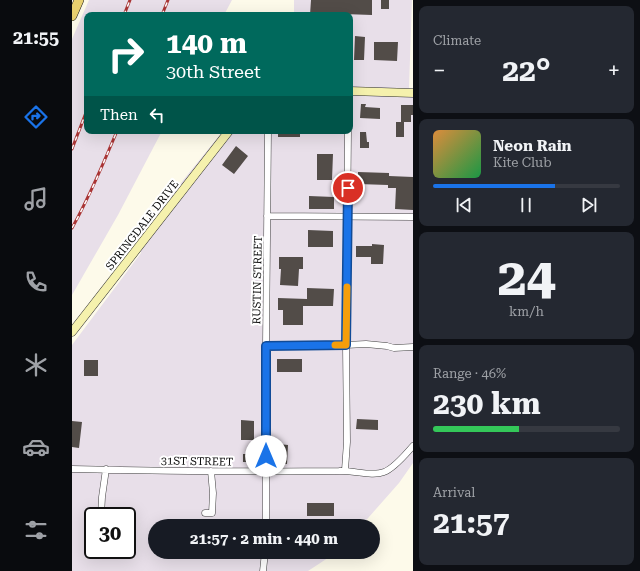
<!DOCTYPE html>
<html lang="en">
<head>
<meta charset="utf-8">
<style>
  :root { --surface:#171b24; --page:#242831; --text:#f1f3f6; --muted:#9ea1a6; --line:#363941; --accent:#1a73e8 }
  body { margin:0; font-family:"Roboto Serif",serif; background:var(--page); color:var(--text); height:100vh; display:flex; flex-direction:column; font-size:15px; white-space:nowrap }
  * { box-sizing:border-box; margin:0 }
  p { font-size:13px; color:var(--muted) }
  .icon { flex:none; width:22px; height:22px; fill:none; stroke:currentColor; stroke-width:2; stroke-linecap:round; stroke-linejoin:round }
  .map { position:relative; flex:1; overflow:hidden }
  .drawer { display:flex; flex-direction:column; gap:6px; padding:6px; background:#0d0f14; width:227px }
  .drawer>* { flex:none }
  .hud { position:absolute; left:12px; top:12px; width:269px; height:122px; border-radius:8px; box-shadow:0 4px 16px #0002; background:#00695c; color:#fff; overflow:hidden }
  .speed { position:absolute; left:12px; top:507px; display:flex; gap:8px; font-size:20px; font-weight:700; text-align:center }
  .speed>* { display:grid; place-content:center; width:52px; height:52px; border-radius:50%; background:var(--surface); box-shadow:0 4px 16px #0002; line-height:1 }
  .speed .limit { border:2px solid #111; border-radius:6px; background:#fff; color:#111 }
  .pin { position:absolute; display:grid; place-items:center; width:34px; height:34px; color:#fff; margin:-17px; border:2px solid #fff; border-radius:50%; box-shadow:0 1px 4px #0007 }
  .me { position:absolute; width:44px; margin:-22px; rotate:0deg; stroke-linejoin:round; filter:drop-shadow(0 0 3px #0008) }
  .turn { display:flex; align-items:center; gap:14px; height:84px; padding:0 16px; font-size:18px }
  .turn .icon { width:52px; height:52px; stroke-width:2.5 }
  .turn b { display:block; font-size:28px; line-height:34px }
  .then { display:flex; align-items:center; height:38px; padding:0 16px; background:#0003; gap:8px; font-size:15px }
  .big { font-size:30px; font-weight:700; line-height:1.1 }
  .drawer .card { flex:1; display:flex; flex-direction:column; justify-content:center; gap:6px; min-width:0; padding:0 14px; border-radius:8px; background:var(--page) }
  .drawer .dial { align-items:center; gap:0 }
  .dial b { font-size:52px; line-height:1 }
  .song { display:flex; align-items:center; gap:12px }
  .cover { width:48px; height:48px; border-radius:6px; background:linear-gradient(135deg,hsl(30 70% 55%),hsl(140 70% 35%)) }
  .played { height:4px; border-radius:2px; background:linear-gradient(90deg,var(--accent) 65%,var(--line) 65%) }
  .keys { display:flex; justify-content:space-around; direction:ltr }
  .heat { display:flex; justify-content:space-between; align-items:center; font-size:22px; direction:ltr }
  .charge { height:6px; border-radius:3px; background:linear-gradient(90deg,#34c759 46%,var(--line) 0) }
  .trip { position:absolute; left:76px; top:519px; width:232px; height:40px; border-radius:20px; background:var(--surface); box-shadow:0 4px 16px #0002; font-weight:700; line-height:40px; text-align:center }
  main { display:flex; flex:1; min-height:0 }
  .dock { display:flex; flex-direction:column; width:72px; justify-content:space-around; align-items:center; background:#090b0e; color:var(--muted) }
  .dock .icon { width:28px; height:28px }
  .dock .active { color:var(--accent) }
  .dock b { font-size:18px; color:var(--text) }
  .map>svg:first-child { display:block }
</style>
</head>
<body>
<main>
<nav class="dock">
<b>21:55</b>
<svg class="icon active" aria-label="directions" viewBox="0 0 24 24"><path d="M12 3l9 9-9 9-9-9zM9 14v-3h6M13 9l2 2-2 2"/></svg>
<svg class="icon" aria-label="music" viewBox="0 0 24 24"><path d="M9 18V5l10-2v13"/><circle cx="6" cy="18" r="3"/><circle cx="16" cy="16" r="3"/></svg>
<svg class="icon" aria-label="phone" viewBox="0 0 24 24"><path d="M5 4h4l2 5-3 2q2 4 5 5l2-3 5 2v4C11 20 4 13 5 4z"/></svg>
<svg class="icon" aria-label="climate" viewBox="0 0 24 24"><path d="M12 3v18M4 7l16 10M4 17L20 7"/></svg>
<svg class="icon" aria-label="car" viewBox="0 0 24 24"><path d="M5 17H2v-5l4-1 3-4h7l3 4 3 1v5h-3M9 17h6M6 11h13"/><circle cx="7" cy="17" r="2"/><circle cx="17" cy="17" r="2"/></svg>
<svg class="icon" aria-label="filters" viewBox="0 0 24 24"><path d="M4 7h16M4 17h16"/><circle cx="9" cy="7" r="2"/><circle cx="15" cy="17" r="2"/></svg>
</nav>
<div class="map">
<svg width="341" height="571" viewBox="0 0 341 571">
  <rect width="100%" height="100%" fill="#fdfaea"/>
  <path fill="#e8dfe9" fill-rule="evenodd" d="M17,0h143l-8,15h-137v116h75l-44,84 -46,80v-256z
    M222,0h118l-3,88 4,1v374l-14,20 -38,43h-206v26h182l-29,19h-236v-226l69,-92 -2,-13 45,-61 39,-48h127v-116h-56zM21,516h34v34h-34z"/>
  <path fill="#524c48" d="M239,0h61v15l-28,-1v1h-34z
    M309,0h8v9h-8z
    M283,36l10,1 -1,23h-10z
    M302,42h24l-1,19 -23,-1z
    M289,104h5l-1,3 15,1v11l-20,-1z
    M329,105h12v10h-2v7h-7v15h-8v-15h5z
    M206,131h22v6h-22z
    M288,132h6l1,10h2v6h-9z
    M164,146l12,10 -14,18 -12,-9z
    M245,154h16l-1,26h-15z
    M286,172l31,1v3l24,1v33l-18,-1 1,-21h-8v-3l-30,-1z
    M237,196l25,1v12h-25z
    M236,230l25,1v16h-25z
    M300,244l12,1 -1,19h-12v-7h-15v-11h16z
    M207,257h24v12h-4l-1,17 -18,-1 1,-16h-2z
    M235,288l27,1 -1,17h-30v19h-20v-15h-5v-12l29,1z
    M205,359h25v13h-25z
    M12,360h14v16h-14z
    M285,419l21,1v10l-22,-1z
    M169,420l13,1v19h-13z
    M0,421l10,1 -3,26 -7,-1z
    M206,444l10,1 -1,19h-10z
    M171,454h6v8h-6z
    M235,503h27v13h-27z"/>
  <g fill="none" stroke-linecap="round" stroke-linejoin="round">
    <defs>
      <path id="street" d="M195,216l146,1
        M194,346l80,-1 20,-1 21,2 7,2 19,-1
        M0,469c89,2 178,3 267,2 14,-1 33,6 45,1 9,-3 23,-19 29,-26
        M273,470l2,-28 -1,-97 2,-214
        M133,513h7l1,-20 -2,-22
        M29,516l1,-19 4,-28
        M194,526v-180l2,-215
        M191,571l2,-19"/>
      <path id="secondary" d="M278,91l63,2
        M0,332l157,-201"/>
      <path id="primary" d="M0,16l7,-16"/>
    </defs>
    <use href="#street" stroke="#3e3e3e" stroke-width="7"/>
    <use href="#secondary" stroke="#2d2d2d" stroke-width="9"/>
    <use href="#primary" stroke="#1c1c1c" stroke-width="10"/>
    <use href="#street" stroke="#fff" stroke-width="6"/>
    <use href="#secondary" stroke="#f5f1ad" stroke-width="8"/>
    <use href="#primary" stroke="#e8d06f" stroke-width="9"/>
    <defs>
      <path id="rail" d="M52,15l6,-15
        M90,15l6,-15
        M0,149l15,-39
        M0,228c18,-32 31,-64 45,-97"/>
    </defs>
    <use href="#rail" stroke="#a93434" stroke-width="3"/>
    <use href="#rail" stroke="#fff" stroke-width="1.5" stroke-dasharray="4.5" stroke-linecap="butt"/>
  </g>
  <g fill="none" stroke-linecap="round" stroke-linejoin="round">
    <defs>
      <path id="route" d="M194,456v-110l80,-1 2,-157"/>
    </defs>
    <use href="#route" stroke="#114b97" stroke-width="10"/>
    <use href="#route" stroke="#1a73e8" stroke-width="7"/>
    <path stroke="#f59e0b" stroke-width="7" d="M263,345h11l1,-58"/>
  </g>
  <g text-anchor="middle" stroke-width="4" stroke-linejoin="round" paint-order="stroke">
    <g font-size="11" fill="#0b0b0b" stroke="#fff">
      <text transform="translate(70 225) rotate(-52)" y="4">SPRINGDALE DRIVE</text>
      <text transform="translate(185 280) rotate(-89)" y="4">RUSTIN STREET</text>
      <text transform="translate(125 461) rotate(1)" y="4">31ST STREET</text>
    </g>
  </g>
</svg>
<div class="speed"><div class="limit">30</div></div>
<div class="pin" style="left:276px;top:188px;background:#d93025"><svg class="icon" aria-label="arrive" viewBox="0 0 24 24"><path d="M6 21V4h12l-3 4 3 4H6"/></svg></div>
<svg class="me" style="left:194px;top:456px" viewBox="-20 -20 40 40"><circle r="19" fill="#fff"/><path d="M0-13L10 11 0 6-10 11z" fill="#1a73e8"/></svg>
<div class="trip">21:57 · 2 min · 440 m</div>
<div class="hud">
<div class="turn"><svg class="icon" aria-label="right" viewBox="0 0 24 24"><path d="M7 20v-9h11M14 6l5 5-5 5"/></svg><div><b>140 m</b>30th Street</div></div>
<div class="then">Then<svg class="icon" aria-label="left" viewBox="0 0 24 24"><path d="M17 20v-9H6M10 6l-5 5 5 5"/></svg></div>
</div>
</div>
<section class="drawer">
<div class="card"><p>Climate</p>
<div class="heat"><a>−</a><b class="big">22°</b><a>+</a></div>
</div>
<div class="card">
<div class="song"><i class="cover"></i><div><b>Neon Rain</b><p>Kite Club</p></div></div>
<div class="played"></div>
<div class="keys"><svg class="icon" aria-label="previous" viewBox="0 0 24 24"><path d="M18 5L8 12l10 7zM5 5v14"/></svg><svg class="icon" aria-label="pause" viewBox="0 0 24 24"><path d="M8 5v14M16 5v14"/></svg><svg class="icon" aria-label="next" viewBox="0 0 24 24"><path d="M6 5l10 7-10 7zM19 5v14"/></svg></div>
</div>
<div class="card dial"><b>24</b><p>km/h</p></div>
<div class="card"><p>Range · 46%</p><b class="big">230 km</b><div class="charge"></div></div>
<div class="card"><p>Arrival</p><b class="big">21:57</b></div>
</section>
</main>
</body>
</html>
